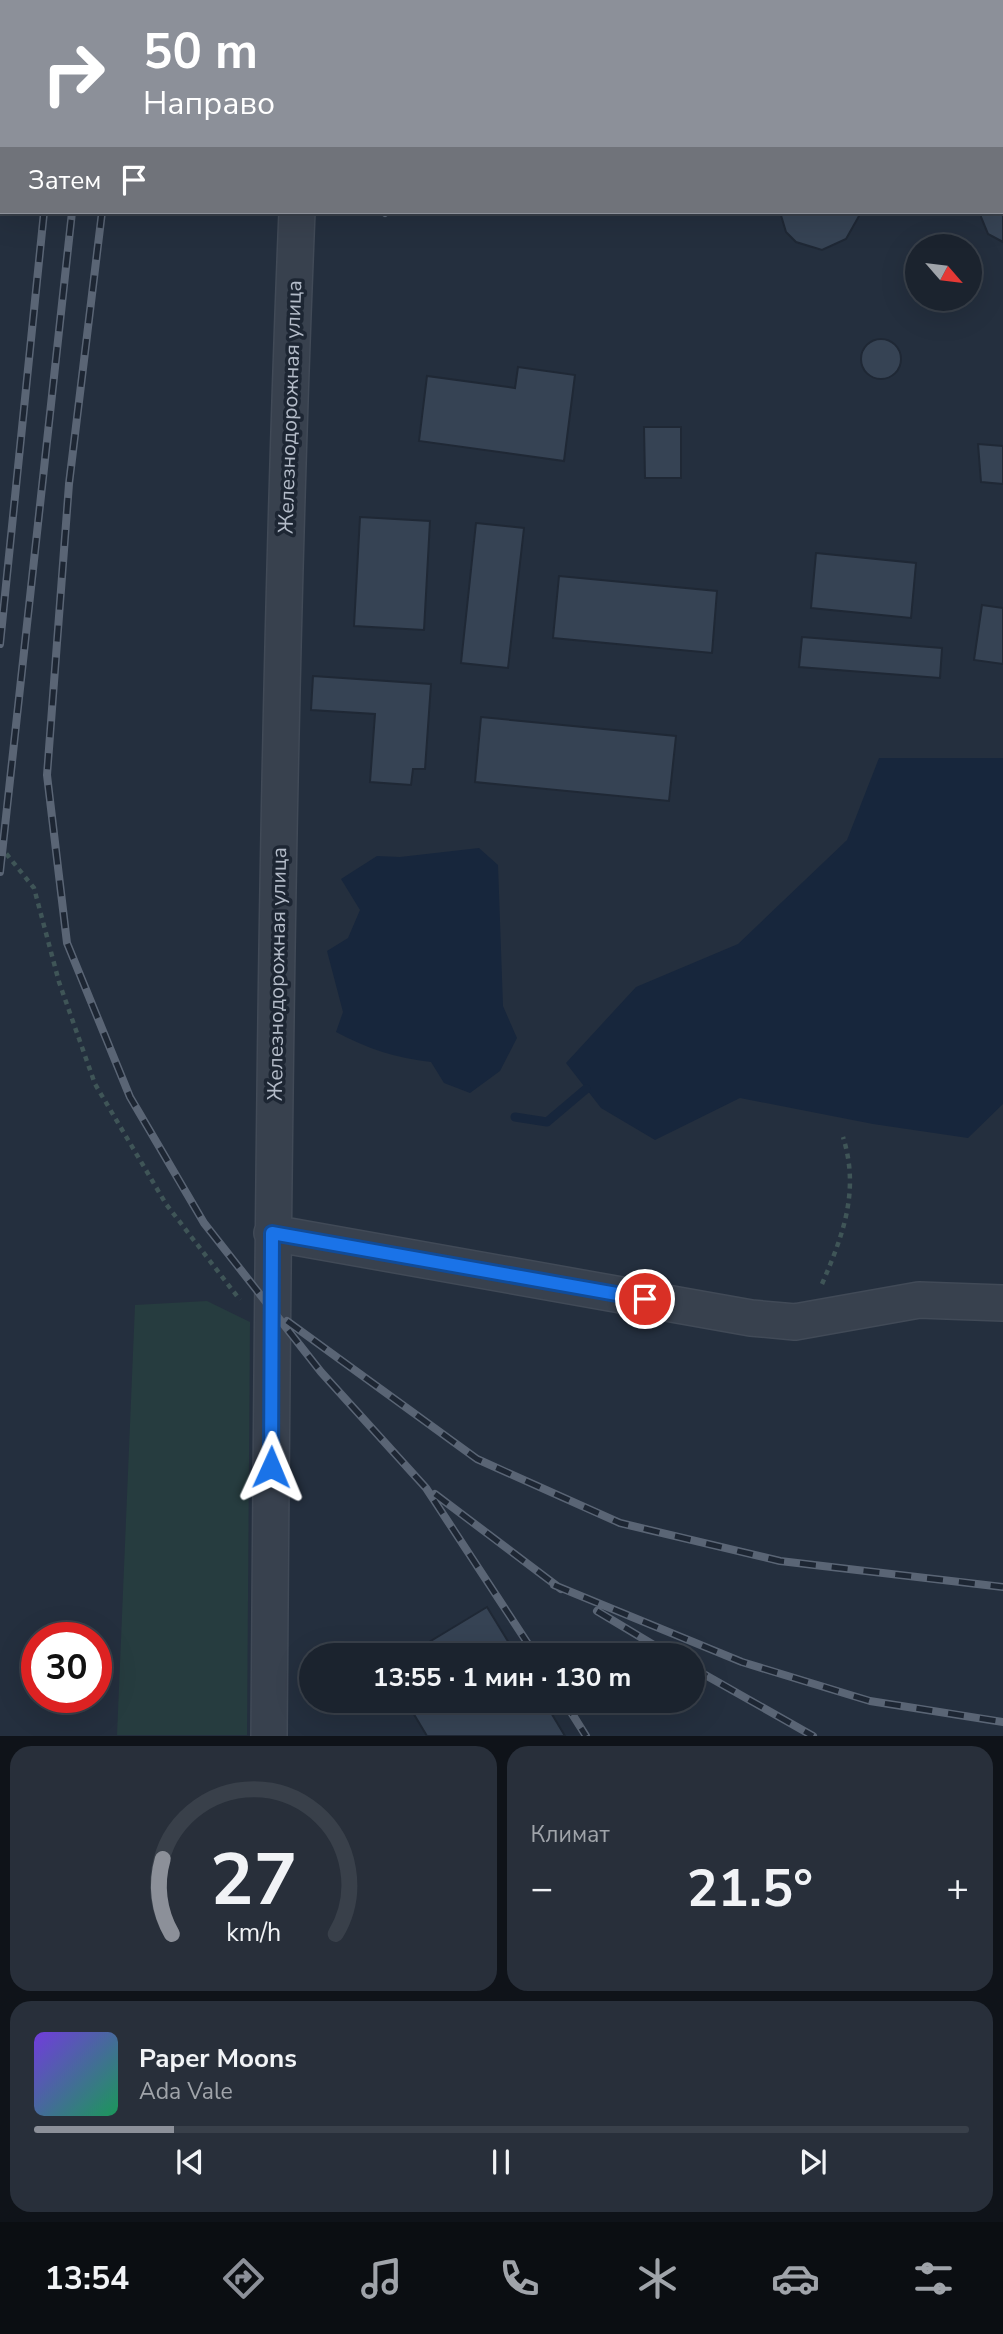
<!DOCTYPE html>
<html lang="ru">
<head>
<meta charset="utf-8">
<style>
  :root { --surface:#1b232e; --page:#282f3a; --text:#f1f3f6; --muted:#a0a4aa; --line:#39404a; --accent:#8c9099 }
  body { margin:0; font-family:"Nunito Sans",sans-serif; background:var(--page); color:var(--text); height:100vh; display:flex; flex-direction:column; font-size:26px; white-space:nowrap }
  * { box-sizing:border-box; margin:0 }
  p { font-size:23px; color:var(--muted) }
  .icon { flex:none; width:38px; height:38px; fill:none; stroke:currentColor; stroke-width:2; stroke-linecap:round; stroke-linejoin:round }
  .map { position:relative; height:1736px; overflow:hidden }
  .sheet { display:flex; flex-direction:column; gap:10px; padding:10px; background:#0f1319; flex:1 }
  .sheet>* { flex:none }
  .top-card { position:absolute; left:0px; top:0px; width:1004px; height:214px; box-shadow:0 7px 28px #0002,0 0 0 2px var(--line); background:#8c9099; color:#fff; overflow:hidden }
  .needle { width:46px; rotate:118deg }
  .controls { position:absolute; left:905px; top:234px; display:grid; gap:14px }
  .controls a { display:grid; place-items:center; width:77px; height:77px; border-radius:50%; background:var(--surface); box-shadow:0 7px 28px #0002,0 0 0 2px var(--line); font-size:35px }
  .speed { position:absolute; left:21px; top:1622px; display:flex; gap:14px; font-size:35px; font-weight:700; text-align:center }
  .speed>* { display:grid; place-content:center; width:91px; height:91px; border-radius:50%; background:var(--surface); box-shadow:0 7px 28px #0002,0 0 0 2px var(--line); line-height:1 }
  .speed .limit { border:10px solid #d22; background:#fff; color:#111 }
  .pin { position:absolute; display:grid; place-items:center; width:60px; height:60px; color:#fff; margin:-30px; border:4px solid #fff; border-radius:50%; box-shadow:0 2px 7px #0007 }
  .me { position:absolute; width:77px; margin:-38px; rotate:1deg; stroke-linejoin:round; filter:drop-shadow(0 0 5px #0008) }
  .turn { display:flex; align-items:center; gap:24px; height:147px; padding:0 28px; font-size:32px }
  .turn .icon { width:91px; height:91px; stroke-width:2.5 }
  .turn b { display:block; font-size:49px; line-height:60px }
  .then { display:flex; align-items:center; height:66px; padding:0 28px; background:#0003; gap:14px; font-size:26px }
  .big { font-size:52px; font-weight:700; line-height:1.1 }
  .sheet .tile { flex:1; display:flex; flex-direction:column; justify-content:center; gap:10px; min-width:0; padding:0 24px; border-radius:21px; background:var(--page) }
  .sheet .dial { align-items:center; gap:0 }
  .dial svg { height:182px; overflow:visible; fill:none; stroke:var(--line); stroke-width:7; stroke-linecap:round; text-anchor:middle }
  .dial text { fill:var(--text); stroke:none }
  .song { display:flex; align-items:center; gap:21px }
  .cover { width:84px; height:84px; border-radius:10px; background:linear-gradient(135deg,hsl(260 70% 55%),hsl(150 70% 35%)) }
  .played { height:7px; border-radius:4px; background:linear-gradient(90deg,var(--accent) 15%,var(--line) 15%) }
  .keys { display:flex; justify-content:space-around; direction:ltr }
  .heat { display:flex; justify-content:space-between; align-items:center; font-size:38px; direction:ltr }
  .sheet .tiles { flex:1; display:grid; gap:10px; grid-template-columns:1fr 1fr }
  .tile:last-child { grid-column:span 2 }
  .trip { position:absolute; left:299px; top:1643px; width:406px; height:70px; border-radius:35px; background:var(--surface); box-shadow:0 7px 28px #0002,0 0 0 2px var(--line); font-weight:700; line-height:70px; text-align:center }
  .tab-bar { display:flex; height:112px; justify-content:space-around; align-items:center; background:#0b0e12; color:var(--muted) }
  .tab-bar .icon { width:49px; height:49px }
  .tab-bar .selected { color:var(--accent) }
  .tab-bar b { font-size:32px; color:var(--text) }
  .map>svg:first-child { display:block }
</style>
</head>
<body>
<div class="map">
<svg width="1003" height="1736" viewBox="0 0 1003 1736">
  <rect width="100%" height="100%" fill="#242f3e"/>
  <path fill="#263c3f" d="M207,1301l43,21 -3,413h-130l18,-430z"/>
  <path fill="#17263c" d="M879,758h124v346l-35,34 -95,-14 -133,-26 -85,42 -54,-32 -35,-45 70,-76 102,-43 109,-104z
    M479,848l19,17 5,141 14,32 -17,33 -30,22 -26,-10 -13,-21c-35,-4 -63,-13 -95,-30l7,-20 -16,-61 21,-13 12,-28 -19,-31 36,-23 23,1z"/>
  <g fill="none" stroke-linecap="round" stroke-linejoin="round">
    <path stroke="#17263c" stroke-width="9" d="M515,1117l32,5 39,-33"/>
  </g>
  <path fill="#364354" stroke="#1f2835" stroke-width="2" d="M1003,187v55l-15,-8 -7,-17v-5h22z
    M780,212h79v4l-13,23 -24,11 -26,-8 -10,-10z
    M861 359a20 20 0 1 1 40 0a20 20 0 1 1-40 0Z
    M518,367l57,8 -11,86 -145,-20 8,-65 88,12z
    M644,427h37v51h-36z
    M978,444l25,2v38l-22,-2z
    M360,517l70,4 -6,109 -70,-4z
    M476,523l48,5 -16,140 -47,-5z
    M816,553l100,10 -5,55 -100,-10z
    M559,576l158,15 -5,62 -159,-15z
    M982,605l21,3v56l-29,-4z
    M802,637l140,11 -2,30 -141,-11z
    M313,676l118,8 -6,85h-12l-2,16 -41,-3 5,-68 -64,-4z
    M481,717l195,19 -7,65 -194,-19z
    M487,1607l30,49h-111z
    M406,1701h138l21,35h-138z"/>
  <g fill="none" stroke-linecap="round" stroke-linejoin="round">
    <defs>
      <path id="minor" d="M306,2v-2
        M272,1233l479,85 44,4 124,-22 84,3
        M269,1736c4,-508 7,-1017 28,-1524"/>
    </defs>
    <use href="#minor" stroke="#414a57" stroke-width="38"/>
    <path stroke="#3f5557" stroke-width="4.5" stroke-dasharray="5 5" stroke-linecap="butt" d="M0,846l34,42 25,94 36,102 71,120 74,96
      M822,1284c21,-49 38,-93 21,-147"/>
    <use href="#minor" stroke="#38414e" stroke-width="35"/>
    <defs>
      <path id="rail" d="M66,2v-2
        M95,2v-2
        M127,2v-2
        M409,2v-2
        M102,212l-33,272 -22,291 20,168 63,154 74,126 117,149 105,116 110,168
        M385,213l1,-1
        M0,644l44,-432
        M0,872l72,-660
        M287,1321l190,138 143,64 160,38 223,26
        M435,1494l126,95
        M554,1585l188,77 128,39 133,21
        M597,1611l75,45
        M693,1668l120,68
        M564,1701l22,35"/>
    </defs>
    <use href="#rail" stroke="#5a6575" stroke-width="8"/>
    <use href="#rail" stroke="#1d2633" stroke-width="5" stroke-dasharray="16" stroke-linecap="butt"/>
  </g>
  <g fill="none" stroke-linecap="round" stroke-linejoin="round">
    <defs>
      <path id="route" d="M271,1467l1,-234 373,66"/>
    </defs>
    <use href="#route" stroke="#114b97" stroke-width="18"/>
    <use href="#route" stroke="#1a73e8" stroke-width="12"/>
  </g>
  <g text-anchor="middle" stroke-width="7" stroke-linejoin="round" paint-order="stroke">
    <g font-size="21" fill="#b4bcc9" stroke="#1d2633">
      <text transform="translate(290 407) rotate(-88)" y="7">Железнодорожная улица</text>
      <text transform="translate(277 974) rotate(-89)" y="7">Железнодорожная улица</text>
    </g>
  </g>
</svg>
<div class="controls">
<a><svg class="needle" viewBox="-14 -14 28 28"><path d="M0-13l5 13h-10z" fill="#e53935"/><path d="M0 13l5-13h-10z" fill="#a0a4aa"/></svg></a>
</div>
<div class="speed"><div class="limit">30</div></div>
<div class="pin" style="left:645px;top:1299px;background:#d93025"><svg class="icon" aria-label="arrive" viewBox="0 0 24 24"><path d="M6 21V4h12l-3 4 3 4H6"/></svg></div>
<svg class="me" style="left:271px;top:1467px" viewBox="-20 -20 40 40"><path d="M0-17L14 15 0 8-14 15z" fill="#1a73e8" stroke="#fff" stroke-width="4"/></svg>
<div class="trip">13:55 · 1 мин · 130 m</div>
<div class="top-card">
<div class="turn"><svg class="icon" aria-label="right" viewBox="0 0 24 24"><path d="M7 20v-9h11M14 6l5 5-5 5"/></svg><div><b>50 m</b>Направо</div></div>
<div class="then">Затем<svg class="icon" aria-label="arrive" viewBox="0 0 24 24"><path d="M6 21V4h12l-3 4 3 4H6"/></svg></div>
</div>
</div>
<section class="sheet">
<div class="tiles">
<div class="tile dial"><svg viewBox="0 0 100 80">
<path d="M14 69A42 42 0 1 1 86 69"/>
<path d="M14 69A42 42 0 0 1 10 36" stroke="#8c9099"/>
<text x="50" y="56" font-size="32" font-weight="700">27</text>
<text x="50" y="72" font-size="11">km/h</text>
</svg></div>
<div class="tile"><p>Климат</p>
<div class="heat"><a>−</a><b class="big">21.5°</b><a>+</a></div>
</div>
<div class="tile">
<div class="song"><i class="cover"></i><div><b>Paper Moons</b><p>Ada Vale</p></div></div>
<div class="played"></div>
<div class="keys"><svg class="icon" aria-label="previous" viewBox="0 0 24 24"><path d="M18 5L8 12l10 7zM5 5v14"/></svg><svg class="icon" aria-label="pause" viewBox="0 0 24 24"><path d="M8 5v14M16 5v14"/></svg><svg class="icon" aria-label="next" viewBox="0 0 24 24"><path d="M6 5l10 7-10 7zM19 5v14"/></svg></div>
</div>
</div>
</section>
<nav class="tab-bar">
<b>13:54</b>
<svg class="icon selected" aria-label="directions" viewBox="0 0 24 24"><path d="M12 3l9 9-9 9-9-9zM9 14v-3h6M13 9l2 2-2 2"/></svg>
<svg class="icon" aria-label="music" viewBox="0 0 24 24"><path d="M9 18V5l10-2v13"/><circle cx="6" cy="18" r="3"/><circle cx="16" cy="16" r="3"/></svg>
<svg class="icon" aria-label="phone" viewBox="0 0 24 24"><path d="M5 4h4l2 5-3 2q2 4 5 5l2-3 5 2v4C11 20 4 13 5 4z"/></svg>
<svg class="icon" aria-label="climate" viewBox="0 0 24 24"><path d="M12 3v18M4 7l16 10M4 17L20 7"/></svg>
<svg class="icon" aria-label="car" viewBox="0 0 24 24"><path d="M5 17H2v-5l4-1 3-4h7l3 4 3 1v5h-3M9 17h6M6 11h13"/><circle cx="7" cy="17" r="2"/><circle cx="17" cy="17" r="2"/></svg>
<svg class="icon" aria-label="filters" viewBox="0 0 24 24"><path d="M4 7h16M4 17h16"/><circle cx="9" cy="7" r="2"/><circle cx="15" cy="17" r="2"/></svg>
</nav>
</body>
</html>
